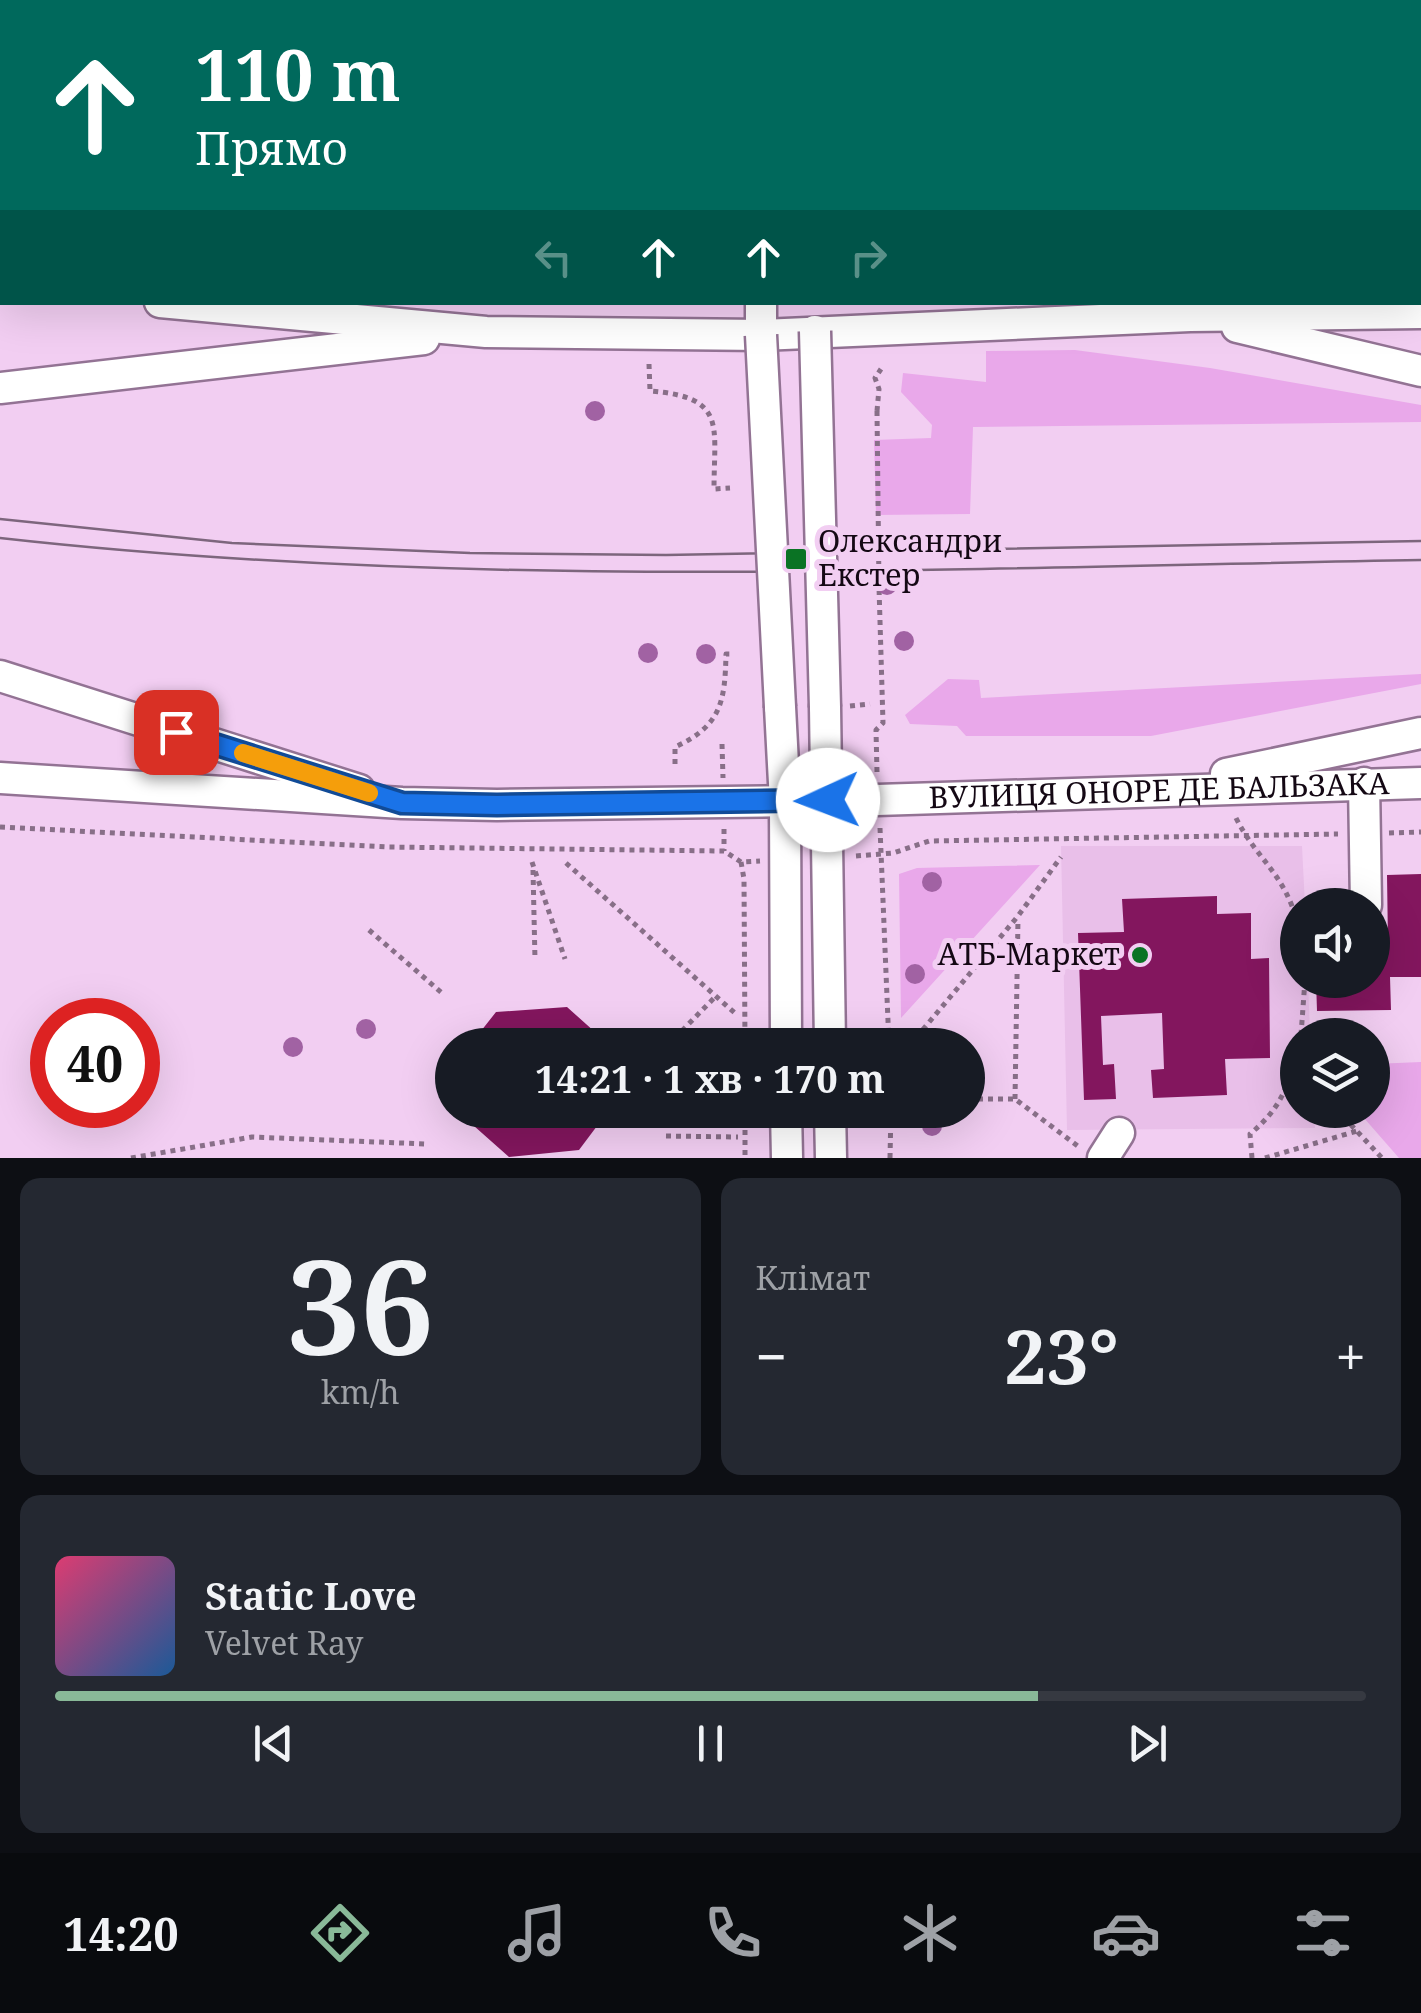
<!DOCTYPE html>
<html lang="uk">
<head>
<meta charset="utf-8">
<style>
  :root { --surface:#171b24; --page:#242831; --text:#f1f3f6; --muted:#9ea1a6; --line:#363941; --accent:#89b998 }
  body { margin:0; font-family:"Noto Serif",serif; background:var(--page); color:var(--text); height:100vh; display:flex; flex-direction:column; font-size:38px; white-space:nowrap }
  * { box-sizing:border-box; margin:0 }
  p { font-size:32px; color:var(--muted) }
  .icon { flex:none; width:55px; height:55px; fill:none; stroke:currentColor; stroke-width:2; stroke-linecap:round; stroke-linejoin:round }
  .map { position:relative; height:1158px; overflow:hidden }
  .sheet { display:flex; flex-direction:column; gap:20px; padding:20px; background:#0d0f14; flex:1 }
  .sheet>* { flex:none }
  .guide { position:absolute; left:0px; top:0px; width:1422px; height:305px; box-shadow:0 10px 40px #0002; background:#00695c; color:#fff; overflow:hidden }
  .buttons { position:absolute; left:1280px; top:888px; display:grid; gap:20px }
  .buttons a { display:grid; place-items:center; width:110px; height:110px; border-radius:50%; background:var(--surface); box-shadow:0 10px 40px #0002; font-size:50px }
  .speed { position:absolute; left:30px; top:998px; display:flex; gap:20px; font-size:50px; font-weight:700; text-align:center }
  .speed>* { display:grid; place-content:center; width:130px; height:130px; border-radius:50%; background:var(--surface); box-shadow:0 10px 40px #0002; line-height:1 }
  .speed .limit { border:15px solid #d22; background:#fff; color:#111 }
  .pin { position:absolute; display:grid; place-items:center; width:85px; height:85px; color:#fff; margin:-42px; border-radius:20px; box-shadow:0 5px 15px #0006 }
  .me { position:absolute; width:110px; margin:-55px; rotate:268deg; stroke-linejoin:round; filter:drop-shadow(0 0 8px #0008) }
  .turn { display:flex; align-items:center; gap:35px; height:210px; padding:0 30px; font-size:45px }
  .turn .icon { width:130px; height:130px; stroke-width:2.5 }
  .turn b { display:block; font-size:70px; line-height:85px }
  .lanes { display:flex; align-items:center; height:95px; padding:0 30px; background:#0003; justify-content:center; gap:50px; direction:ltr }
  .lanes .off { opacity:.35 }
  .big { font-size:75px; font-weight:700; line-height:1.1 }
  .sheet .tile { flex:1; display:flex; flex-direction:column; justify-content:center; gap:15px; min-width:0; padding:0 35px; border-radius:20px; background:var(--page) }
  .sheet .dial { align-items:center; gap:0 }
  .dial b { font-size:130px; line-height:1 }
  .song { display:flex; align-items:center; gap:30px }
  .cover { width:120px; height:120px; border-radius:15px; background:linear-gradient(135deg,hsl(340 70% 55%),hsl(210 70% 35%)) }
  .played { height:10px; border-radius:5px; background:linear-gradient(90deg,var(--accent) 75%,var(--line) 75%) }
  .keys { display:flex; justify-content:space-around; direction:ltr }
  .heat { display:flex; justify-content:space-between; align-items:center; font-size:55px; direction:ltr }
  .sheet .tiles { flex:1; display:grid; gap:20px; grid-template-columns:1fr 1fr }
  .tile:last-child { grid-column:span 2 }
  .trip { position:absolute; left:435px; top:1028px; width:550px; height:100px; border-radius:50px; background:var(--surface); box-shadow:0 10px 40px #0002; font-weight:700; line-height:100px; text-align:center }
  .menu { display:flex; height:160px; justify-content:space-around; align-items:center; background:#090b0e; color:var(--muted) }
  .menu .icon { width:70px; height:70px }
  .menu .on { color:var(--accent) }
  .menu b { font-size:45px; color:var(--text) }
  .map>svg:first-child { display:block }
</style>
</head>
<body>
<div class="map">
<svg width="1421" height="1158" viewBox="0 0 1421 1158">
  <rect width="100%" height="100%" fill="#f2cef2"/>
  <path fill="#e9bfe9" d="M116,0h628v2h-628z
    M1061,846h241l3,59h-7v75h10l2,55h-12v75h16l1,18 -248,2z"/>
  <path fill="#e9a8ea" d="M1075,350l135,18 211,37v17l-448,5 -3,87 -94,1 -2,-75 57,-2 1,-13 -31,-33 2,-19 83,9v-31z
    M1421,674v10l-270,52h-185l-9,-10 -47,-2 -5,-9 43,-36 31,1 2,18z
    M1040,865l-139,153 -2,-144 18,-6z
    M1421,1062v96h-22l-42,-48h15l1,-46z"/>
  <path fill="#83165e" d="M1421,874v103h-31l1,33 -74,1 -1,-31h56v-36h16l-1,-69z
    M1217,896v18l34,-1v46l18,-1 1,100 -45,1 2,36 -74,3 -2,-28 13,-1 -2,-56 -61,3 2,49 11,-1 2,35 -32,1 -6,-167 46,-1 -2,-33z
    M567,1007l38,34v4h-135l26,-33z
    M464,1110h145l-30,40 -70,7 -44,-39z"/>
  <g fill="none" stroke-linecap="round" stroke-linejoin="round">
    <defs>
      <g id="minor">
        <path d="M103,0v2"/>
        <path d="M757,0v2"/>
        <path d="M802,0v2"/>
        <path d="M0,282h2"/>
        <path d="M160,302l326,30 275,3 429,-19 231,-3"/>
        <path d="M761,302v33"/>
        <path d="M1237,327l184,44"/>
        <path d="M0,388l424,-49"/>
        <path d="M0,676l359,114"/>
        <path d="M780,707l5,95 1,243"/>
        <path d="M825,707l5,338"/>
        <path d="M1226,774l195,-41"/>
        <path id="s1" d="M0,778l402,25 95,2 380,-5 544,-17"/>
        <path d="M1364,783l2,122"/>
        <path d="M786,1110l1,48"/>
        <path d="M830,1110l1,48"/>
        <path d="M1103,1158l16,-25"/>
      </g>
    </defs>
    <use href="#minor" stroke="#937394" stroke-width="35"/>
    <path stroke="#886f88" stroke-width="5" stroke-dasharray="5 5" stroke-linecap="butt" d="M907,2v-2
      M649,364l1,27c77,6 64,34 64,98l16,-1
      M877,411l2,-22 -4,-11 6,-9
      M850,706l20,-2
      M722,744l1,34
      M675,764v-17c46,-21 50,-45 51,-93h8
      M877,772l-1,-42 7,-7 -4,-136
      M1236,818c21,42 49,55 62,107
      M0,827l387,20 337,4 17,11 19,-1
      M880,828l9,217
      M724,829v22
      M1389,833l32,-1
      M856,856l37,-3 36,-12 409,-7
      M532,862l33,97
      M741,862l3,17 1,166
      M566,863l171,152
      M533,870l2,90
      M369,930l73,63
      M1301,1035l4,-55
      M668,1045l47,-48
      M910,1045l108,-129 43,-59
      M968,1099h47l64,48
      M1015,1099l3,-180
      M745,1110v48
      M1337,1110l45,48
      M666,1136l72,1
      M131,1158l121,-21 174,7
      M890,1158l1,-48
      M1252,1158l-2,-24c30,-25 36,-44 48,-80
      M1265,1158l92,-27"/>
    <use href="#minor" stroke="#fff" stroke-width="30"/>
    <path stroke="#7d667d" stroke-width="2.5" d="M0,519l232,24 238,10 196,2 755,-14
      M0,538c471,53 948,30 1421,22"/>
    <defs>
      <path id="minor-bridge" d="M815,331l10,376
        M761,335l19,372"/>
    </defs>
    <use href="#minor-bridge" stroke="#937394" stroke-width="35" stroke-linecap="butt"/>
    <path stroke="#886f88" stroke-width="5" stroke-dasharray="5 5" stroke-linecap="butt" d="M877,411l2,176"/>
    <use href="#minor-bridge" stroke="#fff" stroke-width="30"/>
  </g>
  <g fill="#a162a3">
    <circle cx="595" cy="411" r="10"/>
    <circle cx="887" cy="585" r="10"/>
    <circle cx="904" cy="641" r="10"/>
    <circle cx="648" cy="653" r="10"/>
    <circle cx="706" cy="654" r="10"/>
    <circle cx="932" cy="882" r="10"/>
    <circle cx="915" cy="974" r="10"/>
    <circle cx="366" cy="1029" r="10"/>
    <circle cx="293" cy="1047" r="10"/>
    <circle cx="932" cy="1126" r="10"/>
  </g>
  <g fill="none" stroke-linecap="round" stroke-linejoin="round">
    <defs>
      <path id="route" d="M176,732l226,71 95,2 331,-5"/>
    </defs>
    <use href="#route" stroke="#114b97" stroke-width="25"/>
    <use href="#route" stroke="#1a73e8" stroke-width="18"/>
    <path stroke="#f59e0b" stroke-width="18" d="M243,753l126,40"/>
  </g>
  <g fill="#0a7324" stroke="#f2cef2" stroke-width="4">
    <rect x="784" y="547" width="24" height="24" rx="5"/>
    <circle cx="1140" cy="955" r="10"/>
  </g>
  <g text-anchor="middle" stroke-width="10" stroke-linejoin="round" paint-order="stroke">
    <g font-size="30" fill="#140814" stroke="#f2cef2" text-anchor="start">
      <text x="818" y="552">Олександри<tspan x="818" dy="34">Екстер</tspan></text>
      <text x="1120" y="965" text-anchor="end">АТБ-Маркет</text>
    </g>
    <g font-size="30" fill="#140814" stroke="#f2cef2">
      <text dy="10" stroke="none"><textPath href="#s1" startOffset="1160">ВУЛИЦЯ ОНОРЕ ДЕ БАЛЬЗАКА</textPath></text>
    </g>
  </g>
</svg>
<div class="buttons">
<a><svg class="icon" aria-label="sound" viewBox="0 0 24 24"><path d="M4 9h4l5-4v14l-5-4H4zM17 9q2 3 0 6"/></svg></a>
<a><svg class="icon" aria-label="layers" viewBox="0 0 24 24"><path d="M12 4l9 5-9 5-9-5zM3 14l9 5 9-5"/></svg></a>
</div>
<div class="speed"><div class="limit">40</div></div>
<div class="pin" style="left:176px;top:732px;background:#d93025"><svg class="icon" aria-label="arrive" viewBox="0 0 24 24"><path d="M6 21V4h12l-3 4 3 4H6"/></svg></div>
<svg class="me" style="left:828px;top:800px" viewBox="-20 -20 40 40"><circle r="19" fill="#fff"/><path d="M0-13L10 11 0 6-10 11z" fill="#1a73e8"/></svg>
<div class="trip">14:21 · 1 хв · 170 m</div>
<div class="guide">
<div class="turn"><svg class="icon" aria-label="ahead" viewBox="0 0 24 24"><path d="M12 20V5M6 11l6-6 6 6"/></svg><div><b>110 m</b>Прямо</div></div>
<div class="lanes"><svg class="icon off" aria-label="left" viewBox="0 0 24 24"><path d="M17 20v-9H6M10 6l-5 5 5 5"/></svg><svg class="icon" aria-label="ahead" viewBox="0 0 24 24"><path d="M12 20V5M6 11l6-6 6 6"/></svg><svg class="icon" aria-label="ahead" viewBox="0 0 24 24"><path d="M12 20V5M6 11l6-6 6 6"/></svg><svg class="icon off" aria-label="right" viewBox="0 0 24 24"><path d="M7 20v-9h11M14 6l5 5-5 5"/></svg></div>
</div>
</div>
<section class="sheet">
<div class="tiles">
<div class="tile dial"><b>36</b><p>km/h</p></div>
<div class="tile"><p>Клімат</p>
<div class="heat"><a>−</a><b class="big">23°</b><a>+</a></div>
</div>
<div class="tile">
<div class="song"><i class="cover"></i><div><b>Static Love</b><p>Velvet Ray</p></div></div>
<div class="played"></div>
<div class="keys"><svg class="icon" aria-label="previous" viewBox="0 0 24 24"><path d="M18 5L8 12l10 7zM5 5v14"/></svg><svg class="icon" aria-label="pause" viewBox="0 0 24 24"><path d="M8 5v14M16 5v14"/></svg><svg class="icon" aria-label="next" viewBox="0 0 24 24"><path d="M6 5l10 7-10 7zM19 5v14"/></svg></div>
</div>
</div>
</section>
<nav class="menu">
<b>14:20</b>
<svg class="icon on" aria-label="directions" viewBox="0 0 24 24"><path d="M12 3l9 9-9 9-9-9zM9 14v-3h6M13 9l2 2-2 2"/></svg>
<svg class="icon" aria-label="music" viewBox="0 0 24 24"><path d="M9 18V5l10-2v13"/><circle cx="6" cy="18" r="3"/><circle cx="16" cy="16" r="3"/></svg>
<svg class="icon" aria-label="phone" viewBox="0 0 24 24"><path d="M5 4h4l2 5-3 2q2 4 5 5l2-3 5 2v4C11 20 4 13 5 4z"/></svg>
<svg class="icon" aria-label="climate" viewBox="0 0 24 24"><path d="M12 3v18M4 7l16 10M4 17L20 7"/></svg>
<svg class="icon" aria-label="car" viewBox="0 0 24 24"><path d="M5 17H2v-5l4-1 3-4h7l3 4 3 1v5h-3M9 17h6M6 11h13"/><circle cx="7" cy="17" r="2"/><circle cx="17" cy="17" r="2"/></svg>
<svg class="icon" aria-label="filters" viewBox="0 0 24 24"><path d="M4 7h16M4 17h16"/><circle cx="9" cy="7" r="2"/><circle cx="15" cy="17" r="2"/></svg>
</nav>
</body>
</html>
